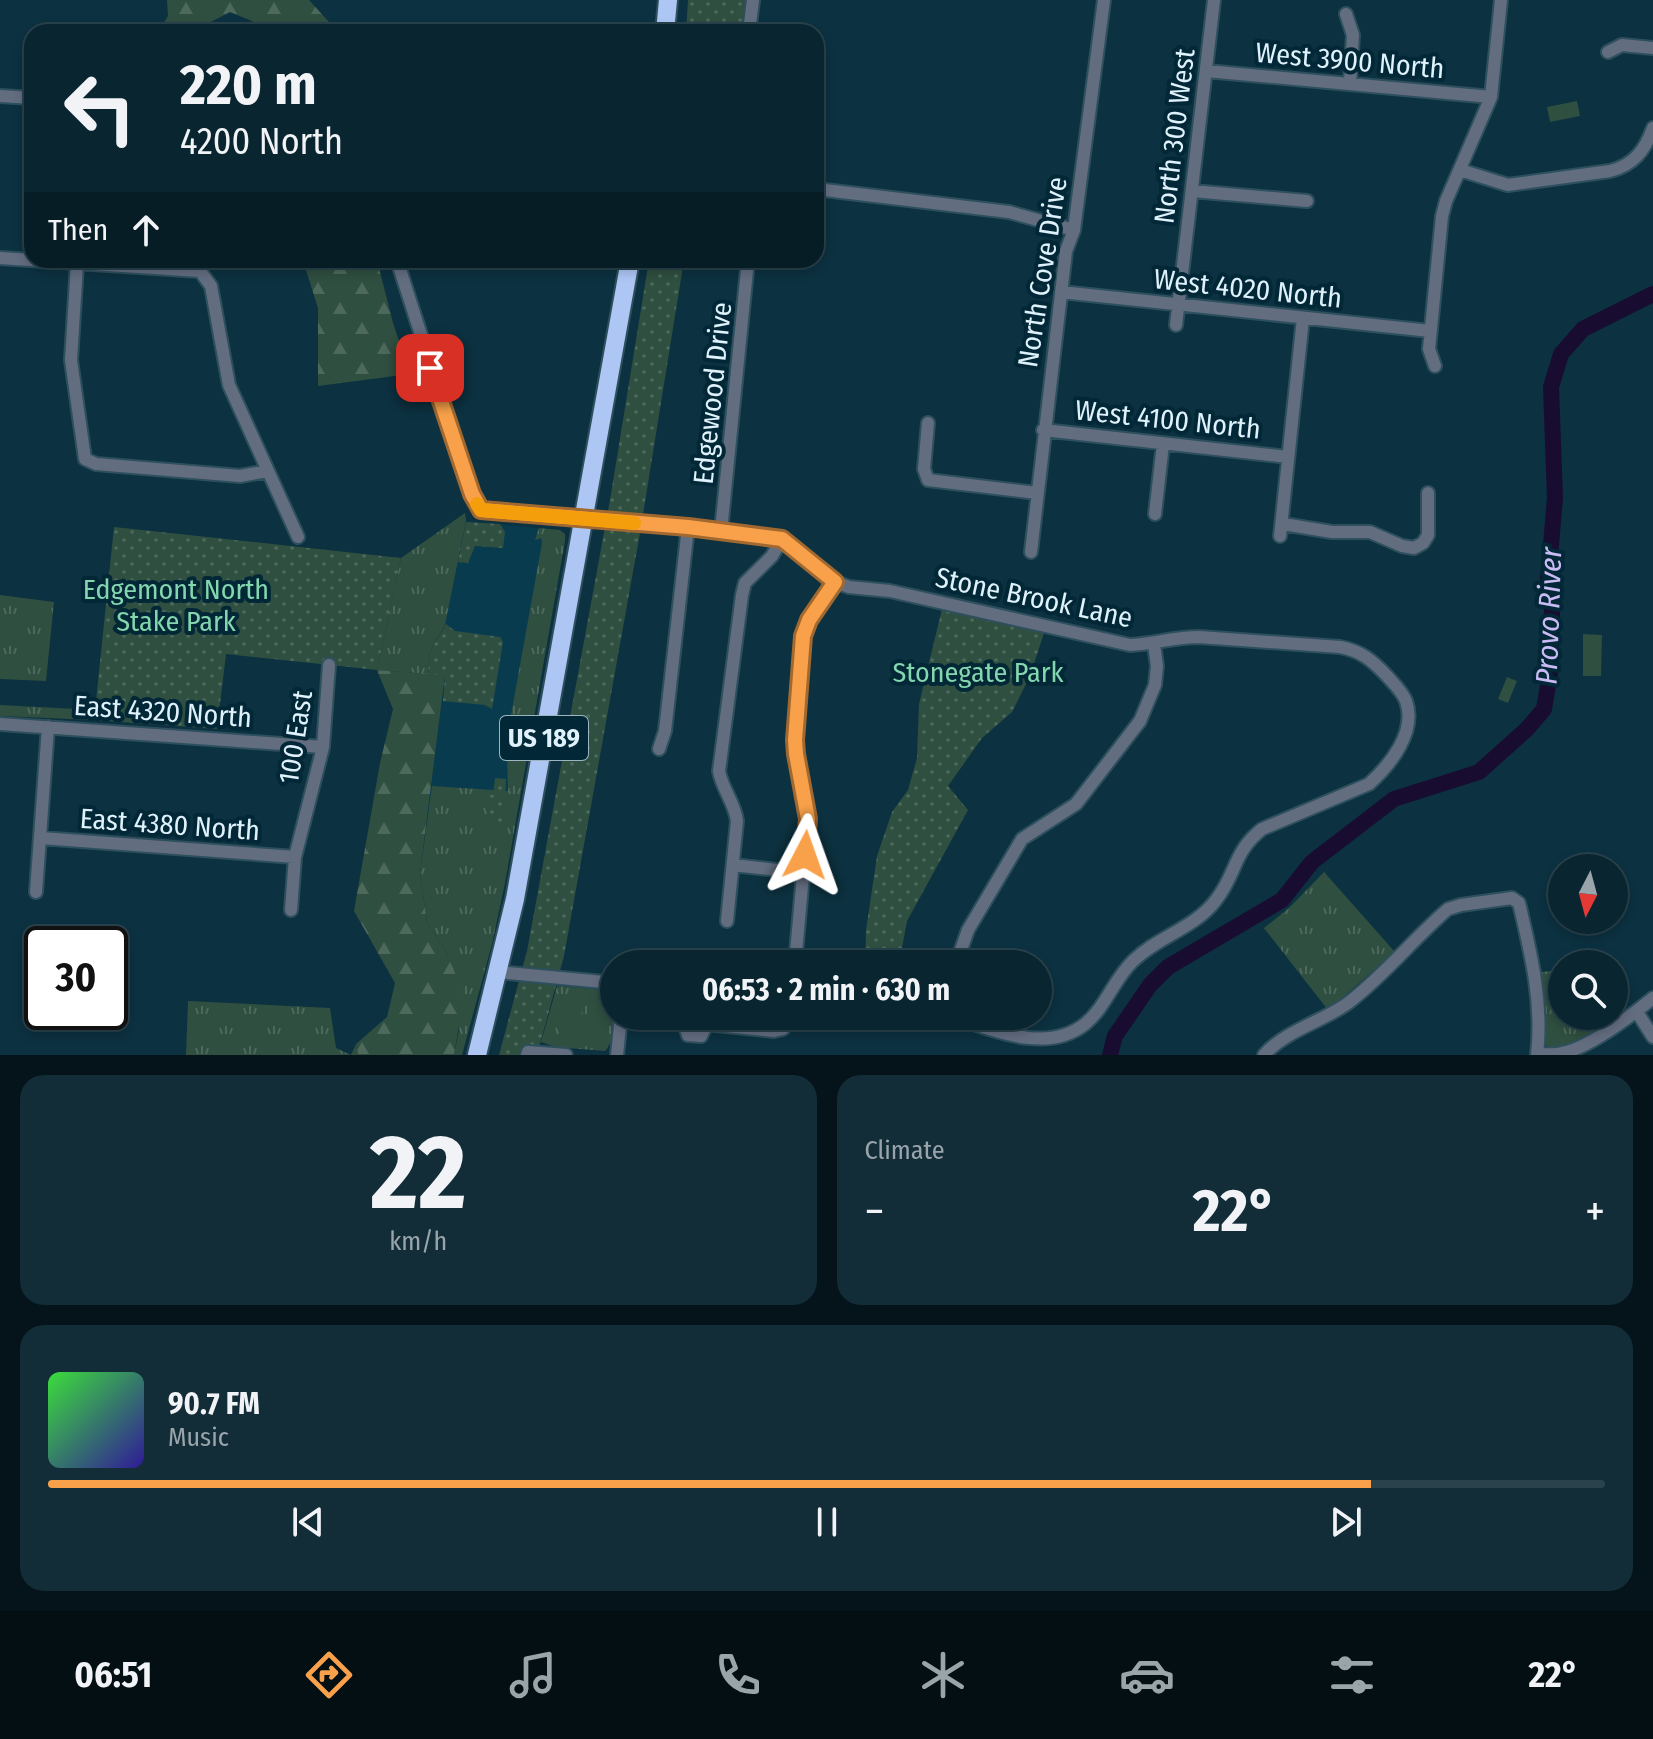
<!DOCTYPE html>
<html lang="en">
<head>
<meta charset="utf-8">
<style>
  :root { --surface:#092530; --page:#122d38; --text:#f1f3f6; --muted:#99a5ab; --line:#29424c; --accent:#f8a14a }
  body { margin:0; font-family:"Fira Sans Condensed",sans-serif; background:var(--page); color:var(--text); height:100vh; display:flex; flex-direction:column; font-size:30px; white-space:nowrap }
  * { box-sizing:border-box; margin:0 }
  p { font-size:26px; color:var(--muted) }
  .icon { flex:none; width:44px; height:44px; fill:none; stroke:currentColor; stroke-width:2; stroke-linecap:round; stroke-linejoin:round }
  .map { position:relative; height:1055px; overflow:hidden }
  .drawer { display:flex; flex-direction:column; gap:20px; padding:20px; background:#05141a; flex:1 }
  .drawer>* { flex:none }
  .guide { position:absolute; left:24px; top:24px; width:800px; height:244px; border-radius:24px; box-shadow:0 4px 12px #0003,0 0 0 2px var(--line); background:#092530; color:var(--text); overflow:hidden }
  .needle { width:52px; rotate:186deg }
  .buttons { position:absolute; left:1548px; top:854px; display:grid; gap:16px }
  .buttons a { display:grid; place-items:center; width:80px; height:80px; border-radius:50%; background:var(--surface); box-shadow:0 4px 12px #0003,0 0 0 2px var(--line); font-size:40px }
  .speed { position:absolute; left:24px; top:926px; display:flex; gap:16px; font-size:40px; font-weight:700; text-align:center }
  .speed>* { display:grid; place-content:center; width:104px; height:104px; border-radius:50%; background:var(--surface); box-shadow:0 4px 12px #0003,0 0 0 2px var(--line); line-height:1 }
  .speed .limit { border:4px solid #111; border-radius:12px; background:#fff; color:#111 }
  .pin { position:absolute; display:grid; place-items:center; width:68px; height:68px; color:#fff; margin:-34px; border-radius:16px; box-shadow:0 4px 12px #0006 }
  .me { position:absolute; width:88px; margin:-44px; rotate:4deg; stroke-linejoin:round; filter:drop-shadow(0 0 6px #0008) }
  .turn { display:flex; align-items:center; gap:28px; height:168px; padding:0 24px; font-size:36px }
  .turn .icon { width:104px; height:104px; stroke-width:2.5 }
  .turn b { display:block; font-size:56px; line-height:68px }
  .then { display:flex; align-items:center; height:76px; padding:0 24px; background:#0003; gap:16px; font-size:30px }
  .big { font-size:60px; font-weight:700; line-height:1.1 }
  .drawer .widget { flex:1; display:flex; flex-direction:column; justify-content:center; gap:12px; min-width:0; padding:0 28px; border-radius:24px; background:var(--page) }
  .drawer .dial { align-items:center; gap:0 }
  .dial b { font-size:104px; line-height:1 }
  .song { display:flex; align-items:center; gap:24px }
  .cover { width:96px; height:96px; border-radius:12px; background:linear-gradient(135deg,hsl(120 70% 55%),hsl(250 70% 35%)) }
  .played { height:8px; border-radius:4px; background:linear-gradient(90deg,var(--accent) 85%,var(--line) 85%) }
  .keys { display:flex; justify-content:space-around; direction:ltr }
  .heat { display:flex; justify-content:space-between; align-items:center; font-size:44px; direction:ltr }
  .drawer .tiles { flex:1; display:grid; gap:20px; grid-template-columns:1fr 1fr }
  .widget:last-child { grid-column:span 2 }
  .trip { position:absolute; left:600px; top:950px; width:452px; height:80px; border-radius:40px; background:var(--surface); box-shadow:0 4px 12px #0003,0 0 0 2px var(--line); font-weight:700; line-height:80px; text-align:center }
  .tab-bar { display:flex; height:128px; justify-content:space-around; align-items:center; background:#040f13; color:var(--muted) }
  .tab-bar .icon { width:56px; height:56px }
  .tab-bar .selected { color:var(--accent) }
  .tab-bar b { font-size:36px; color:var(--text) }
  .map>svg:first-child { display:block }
</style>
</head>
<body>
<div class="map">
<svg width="1653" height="1055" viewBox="0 0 1653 1055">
  <defs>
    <pattern id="grass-tufts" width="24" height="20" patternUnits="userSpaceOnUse" patternTransform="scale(2)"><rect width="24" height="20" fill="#2f4f40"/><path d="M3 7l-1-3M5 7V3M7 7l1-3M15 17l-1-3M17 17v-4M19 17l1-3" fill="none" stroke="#4d695c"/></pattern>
    <pattern id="forest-firs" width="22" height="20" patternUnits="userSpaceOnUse" patternTransform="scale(2)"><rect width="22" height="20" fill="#2f4f40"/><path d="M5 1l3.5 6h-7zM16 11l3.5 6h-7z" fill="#4d695c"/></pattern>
    <pattern id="park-dots" width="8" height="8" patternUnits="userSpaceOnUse" patternTransform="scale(2)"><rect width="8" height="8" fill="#2f4f40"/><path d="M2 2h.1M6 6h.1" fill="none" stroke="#4d695c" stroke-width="1.8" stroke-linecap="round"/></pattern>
  </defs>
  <rect width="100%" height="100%" fill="#0c3140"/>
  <path fill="#093b4e" d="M466,521l81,8 -39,263 -88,81 25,-197 -17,-2 17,-49z"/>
  <path fill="url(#grass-tufts)" d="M465,513l1,8 -21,104 -15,26 -2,23 -51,-4 24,-112z
    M539,528l21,2 5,4v7l-60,342 -13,61 -30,111h-8l5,-25 -11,-75 -21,-33 -7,-49 12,-87 76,5 -1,-40 4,-36 31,-172 -1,-5 -6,2z
    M0,595l54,7 -8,79 -46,-2z
    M0,705l95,5 -1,10 -94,-4z
    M1324,872l71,80 -67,58 -64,-82 25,-20z
    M1562,970v46h52v-14l9,9 -48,35 -24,3 -5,-4 -2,-10 -4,-63z
    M557,986l49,4 5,3c6,14 5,47 -6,58l-50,-4 -14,-5z
    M188,1001l142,7 6,40 15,7 5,-11 2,11h-172z"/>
  <path fill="url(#forest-firs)" d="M167,0h142l29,32h-78l-8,-11 -22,-9 -21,11 -6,9h-45l10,-16z
    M306,260h71l16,63 17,51 -92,12v-78l-13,-41z
    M377,670l68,5 -25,198 7,49 21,33 16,41 -10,59h-96l-2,-11 31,-27 8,-34 -41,-72 26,-148 13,-54z"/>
  <path fill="url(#park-dots)" d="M688,0h59l-4,32h-57z
    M649,260h35l-44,273 -76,423 -27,99h-38l28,-104 83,-451z
    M466,522l34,2 5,8 -2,16 -28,-2 -7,17 -10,-1z
    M114,527l287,31 -24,112 -151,-16 -9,75 -123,-9z
    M942,609l102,24 -14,43 -18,36 -30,26 -34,48 20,24 -61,111 -8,43h-34l1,-34 11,-74 15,-44 16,-22 9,-32 2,-54z
    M446,624l9,7 45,6 3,5 -11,67 -7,-4 -42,-4 2,-25 -17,-2 2,-23z
    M495,778l11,1 -2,44 -17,-1 3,-27h3z"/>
  <path fill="#2f4f40" d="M1577,101l3,15 -30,6 -3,-15z
    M1583,634l19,1 -1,41h-18z
    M1507,677l10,4 -9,22 -10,-4z
    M562,995l22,2 -7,47 -18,-2z
    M593,1000l18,2 -4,42 -5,4 -17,-2 4,-42z"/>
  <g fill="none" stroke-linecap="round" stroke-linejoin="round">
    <path stroke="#190c31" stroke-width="16" d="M1110,1055l5,-19 35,-51 18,-18 114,-67 30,-38 82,-63 85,-27 48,-43 17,-20 6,-35 2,-64 -4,-30 7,-82 -4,-111 10,-33 22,-25 70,-35"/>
    <defs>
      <path id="minor" d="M1346,14l7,21 -3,48
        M749,32l4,-32
        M1608,52l14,-7 31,3
        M1206,71l285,26
        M0,96l32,2
        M1460,170l48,15 102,-14c24,-6 35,-21 43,-43
        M816,189l193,23 65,18
        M1192,191l115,10
        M0,258l200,13
        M202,260l-2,11 11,15 18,99 69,152
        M397,260l75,234 9,16 207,17 94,12 53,43 14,5 41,4 240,54c23,-1 45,-8 69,-8l141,10c21,4 32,13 47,29 7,8 15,15 19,25 11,31 -16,64 -37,83l-107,45c-29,23 -25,44 -46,71 -22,29 -58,36 -83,61 -19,18 -28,47 -48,63 -39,31 -94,5 -134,-8
        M77,264l-6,96 14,99 11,5 144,12 28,-5
        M1061,292l369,39
        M1176,325l38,-325
        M1435,366l-6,-17 13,-133 4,-15 45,-104 10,-97
        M928,423l-4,46 4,11 109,13
        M1043,430l245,27
        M1155,514l8,-70
        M1283,524l49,8h38l32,14 12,2 9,-5 5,-8v-42
        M721,531l27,-271
        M1280,536l23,-218
        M1031,552l35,-301 8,-21 30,-230
        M0,724l323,23
        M659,749l6,-18 23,-204
        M41,838l254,19
        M733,865l70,8
        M36,892l12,-165
        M291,910l4,-53 28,-110 6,-82
        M727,921l10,-100c-2,-18 -15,-32 -18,-50l23,-176 3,-12 27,-27 10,-17
        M795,964l13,-145 -12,-65 7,-118 6,-16 26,-38
        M956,964l12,-34 54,-91 54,-35 64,-83 15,-36 2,-19 -3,-22
        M498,972l116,11
        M1637,1012l16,25
        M690,1016l-6,7 4,12 13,1 6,-12
        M700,1016l7,8 67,7 9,-2 7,-13
        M935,1023l2,-7
        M1537,1054c8,0 17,1 25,-1 27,-5 70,-38 91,-55
        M527,1055l1,-3 38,3
        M617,1055l4,-39
        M1264,1055c22,-25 58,-33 84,-52 37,-28 65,-64 100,-94l13,-4 51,-7 7,5c12,51 24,99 18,152"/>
      <path id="highway" d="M665,32l3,-32
        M477,1055l38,-156 115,-639"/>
    </defs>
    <use href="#minor" stroke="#2e505e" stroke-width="16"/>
    <use href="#highway" stroke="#2e505e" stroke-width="22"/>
    <use href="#minor" stroke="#636d80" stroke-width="12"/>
    <use href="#highway" stroke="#adc6f4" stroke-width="18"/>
  </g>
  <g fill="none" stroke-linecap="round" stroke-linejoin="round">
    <defs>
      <path id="route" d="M430,368l42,126 9,16 207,17 94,12 53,43 -26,38 -6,16 -8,104 1,14 12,65 -3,36"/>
    </defs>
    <use href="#route" stroke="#a16930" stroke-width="20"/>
    <use href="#route" stroke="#f8a14a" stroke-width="14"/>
    <path stroke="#f59e0b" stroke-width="14" d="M477,504l4,6 153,13"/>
  </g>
  <g text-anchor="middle" stroke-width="8" stroke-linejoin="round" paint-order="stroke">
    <rect fill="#022736" stroke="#9db5c1" stroke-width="2" x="500" y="716" width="88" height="44" rx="6"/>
    <g font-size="26" font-weight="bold" fill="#dff2fc">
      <text x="544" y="747">US 189</text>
    </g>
    <g font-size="28" fill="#dff2fc" stroke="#022736">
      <text transform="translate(1350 60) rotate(5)" y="10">West 3900 North</text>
      <text transform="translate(1174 136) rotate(-83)" y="10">North 300 West</text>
      <text transform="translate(1042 272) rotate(-81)" y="10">North Cove Drive</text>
      <text transform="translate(1248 288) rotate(6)" y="10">West 4020 North</text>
      <text transform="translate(712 393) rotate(-84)" y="10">Edgewood Drive</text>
      <text transform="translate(1168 419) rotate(6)" y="10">West 4100 North</text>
      <text transform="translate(1034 597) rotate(12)" y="10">Stone Brook Lane</text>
      <text transform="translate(163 711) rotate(4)" y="10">East 4320 North</text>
      <text transform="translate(295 737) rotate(-81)" y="10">100 East</text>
      <text transform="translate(170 824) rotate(4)" y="10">East 4380 North</text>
    </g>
    <g font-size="28" fill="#83d6ae" stroke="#022736">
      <text x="176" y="599">Edgemont North<tspan x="176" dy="32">Stake Park</tspan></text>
      <text x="978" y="682">Stonegate Park</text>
    </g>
    <g font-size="30" font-style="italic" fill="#c9bcf5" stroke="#022736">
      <text transform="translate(1549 616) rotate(-88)" y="10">Provo River</text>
    </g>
  </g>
</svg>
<div class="buttons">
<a><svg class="needle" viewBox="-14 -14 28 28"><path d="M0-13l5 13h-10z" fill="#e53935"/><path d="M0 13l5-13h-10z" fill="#99a5ab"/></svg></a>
<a><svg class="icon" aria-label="search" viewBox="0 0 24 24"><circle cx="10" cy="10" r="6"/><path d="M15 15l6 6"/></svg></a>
</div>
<div class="speed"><div class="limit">30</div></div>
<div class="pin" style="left:430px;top:368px;background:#d93025"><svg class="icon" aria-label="arrive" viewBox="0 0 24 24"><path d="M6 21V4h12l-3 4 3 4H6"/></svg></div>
<svg class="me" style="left:805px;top:855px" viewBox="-20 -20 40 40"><path d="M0-17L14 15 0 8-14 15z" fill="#f8a14a" stroke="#fff" stroke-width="4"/></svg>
<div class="trip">06:53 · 2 min · 630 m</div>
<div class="guide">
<div class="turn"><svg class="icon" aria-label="left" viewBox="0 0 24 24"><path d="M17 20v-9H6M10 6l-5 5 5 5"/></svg><div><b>220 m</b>4200 North</div></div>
<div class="then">Then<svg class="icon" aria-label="ahead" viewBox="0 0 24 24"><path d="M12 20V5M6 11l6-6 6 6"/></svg></div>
</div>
</div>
<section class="drawer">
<div class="tiles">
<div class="widget dial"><b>22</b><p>km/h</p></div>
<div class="widget"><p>Climate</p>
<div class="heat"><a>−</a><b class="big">22°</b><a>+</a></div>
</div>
<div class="widget">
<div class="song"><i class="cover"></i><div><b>90.7 FM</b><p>Music</p></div></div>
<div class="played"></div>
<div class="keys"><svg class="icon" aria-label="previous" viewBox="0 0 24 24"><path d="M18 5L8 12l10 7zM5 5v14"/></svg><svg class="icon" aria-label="pause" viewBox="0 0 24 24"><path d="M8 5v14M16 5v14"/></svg><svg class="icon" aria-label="next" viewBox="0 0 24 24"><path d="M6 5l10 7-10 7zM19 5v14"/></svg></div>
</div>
</div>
</section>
<nav class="tab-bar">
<b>06:51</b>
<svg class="icon selected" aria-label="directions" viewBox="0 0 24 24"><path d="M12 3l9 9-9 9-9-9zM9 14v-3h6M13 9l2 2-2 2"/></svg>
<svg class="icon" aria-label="music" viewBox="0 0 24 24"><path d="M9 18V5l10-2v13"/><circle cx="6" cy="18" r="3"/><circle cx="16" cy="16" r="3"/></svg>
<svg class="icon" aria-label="phone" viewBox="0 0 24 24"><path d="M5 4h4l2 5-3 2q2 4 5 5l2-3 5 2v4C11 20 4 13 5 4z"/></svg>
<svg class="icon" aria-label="climate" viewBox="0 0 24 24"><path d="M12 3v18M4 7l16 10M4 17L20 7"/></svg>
<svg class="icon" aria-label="car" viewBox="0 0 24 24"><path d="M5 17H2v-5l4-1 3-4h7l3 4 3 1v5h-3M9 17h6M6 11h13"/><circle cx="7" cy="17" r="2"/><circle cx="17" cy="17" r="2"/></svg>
<svg class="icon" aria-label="filters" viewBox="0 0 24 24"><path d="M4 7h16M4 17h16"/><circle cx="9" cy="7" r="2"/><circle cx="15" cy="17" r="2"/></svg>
<b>22°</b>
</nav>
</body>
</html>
